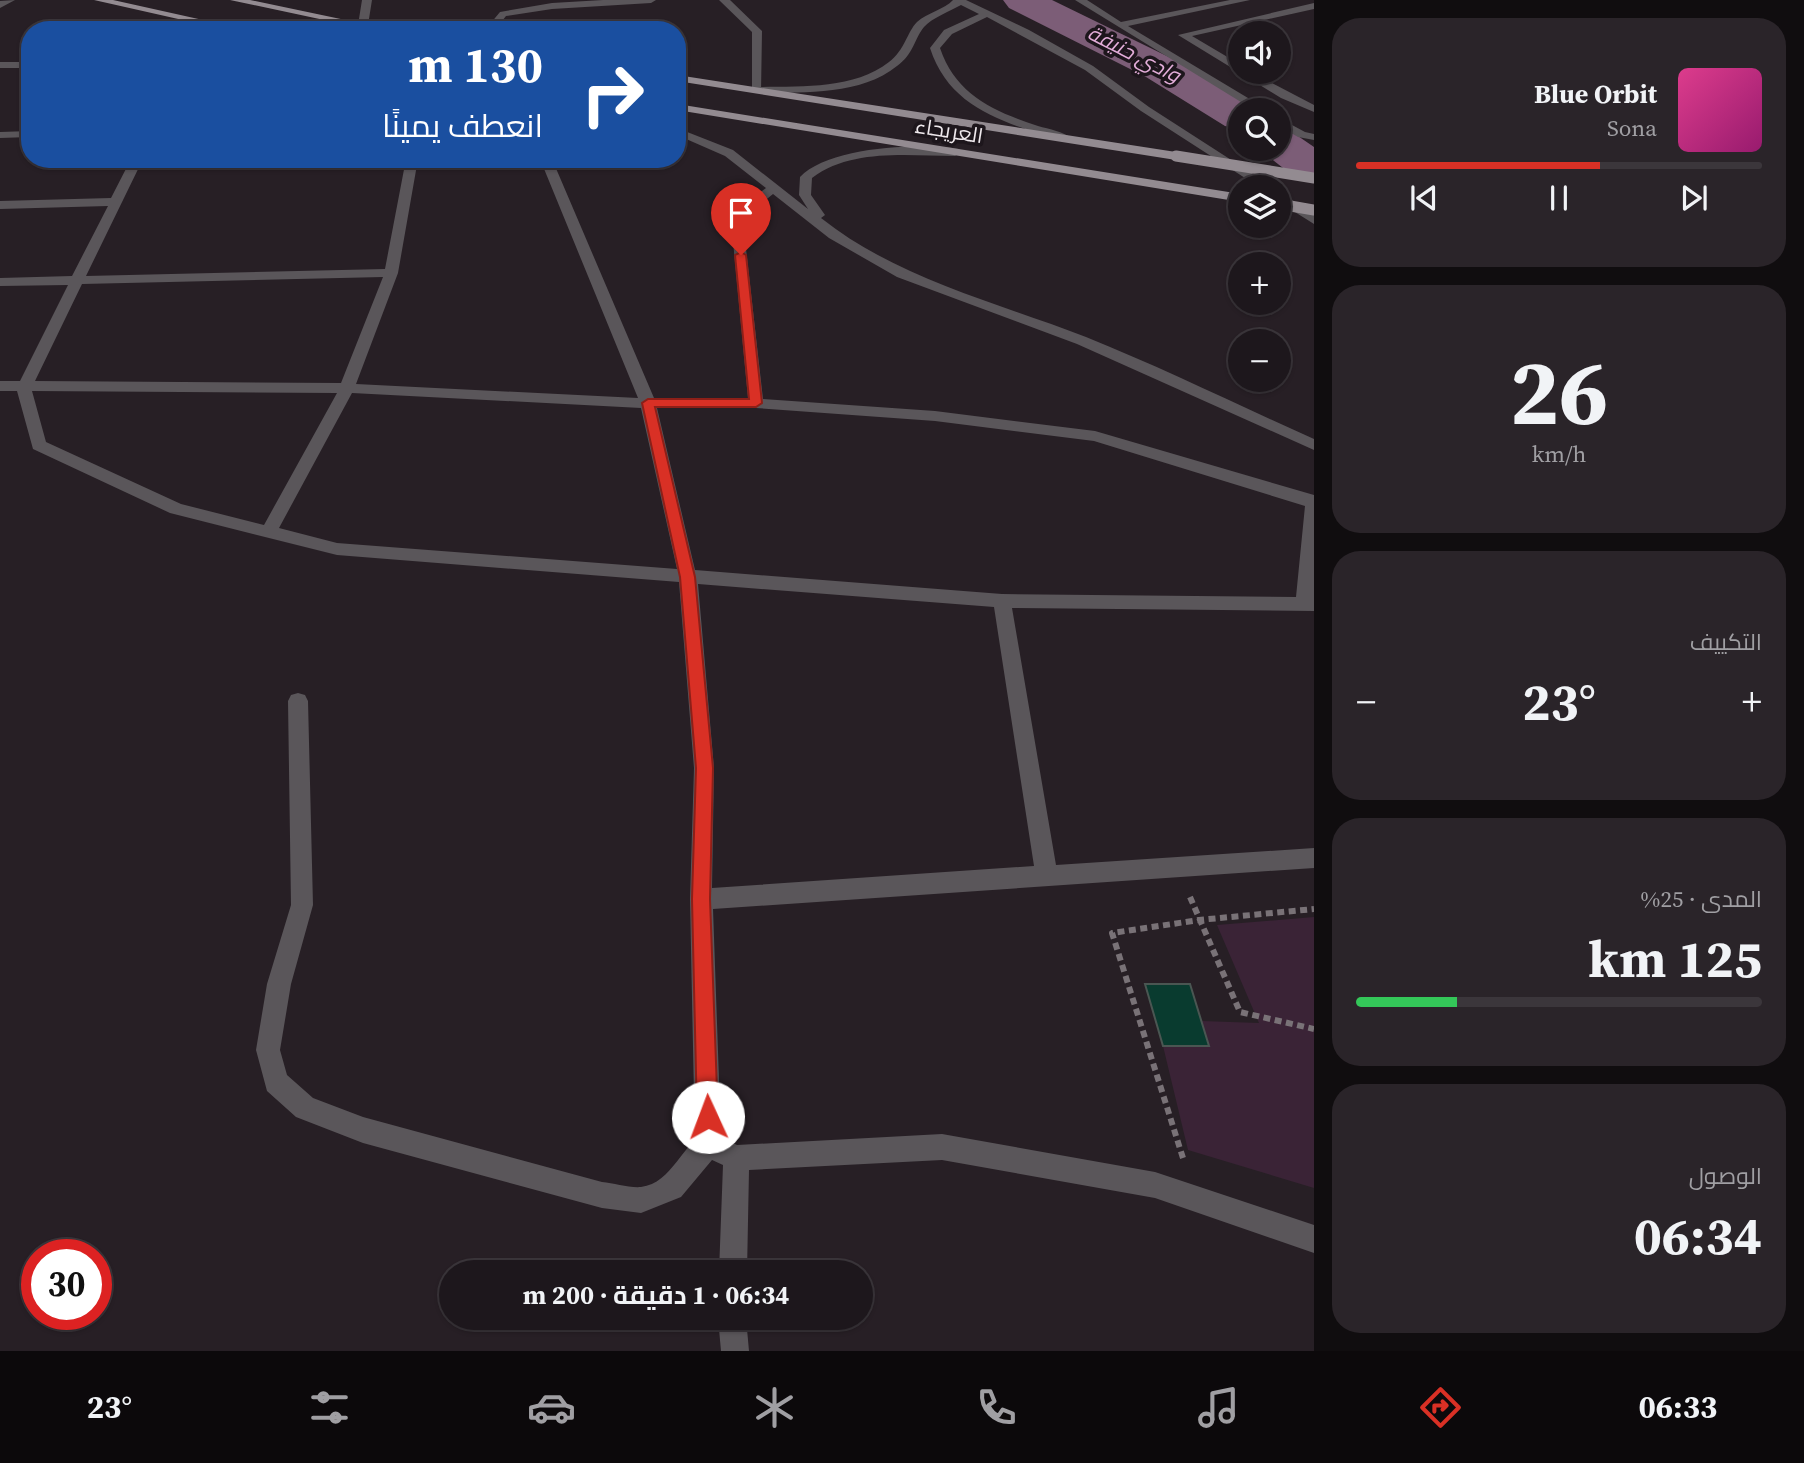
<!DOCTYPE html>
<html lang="ar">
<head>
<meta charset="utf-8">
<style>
  :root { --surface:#1d171c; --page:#2a2429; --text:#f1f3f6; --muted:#a09fa3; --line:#3b363b; --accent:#d93025 }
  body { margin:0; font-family:"Source Serif 4",Cairo,serif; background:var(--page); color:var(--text); direction:rtl; height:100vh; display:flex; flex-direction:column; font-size:26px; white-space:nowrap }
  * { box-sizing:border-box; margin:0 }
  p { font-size:23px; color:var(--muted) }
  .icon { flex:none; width:38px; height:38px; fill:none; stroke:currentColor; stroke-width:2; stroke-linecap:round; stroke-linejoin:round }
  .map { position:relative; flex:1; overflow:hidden; direction:ltr }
  .drawer { display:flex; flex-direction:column; gap:18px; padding:18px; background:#100d0f; width:490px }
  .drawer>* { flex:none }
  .hud { position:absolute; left:21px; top:21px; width:665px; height:147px; border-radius:28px; box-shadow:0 2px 5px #0004,0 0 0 2px var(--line); direction:rtl; background:#1a4fa0; color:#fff; overflow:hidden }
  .buttons { position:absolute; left:1228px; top:21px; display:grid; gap:14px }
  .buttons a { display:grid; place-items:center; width:63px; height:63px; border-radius:50%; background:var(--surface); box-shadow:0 2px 5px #0004,0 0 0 2px var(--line); font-size:35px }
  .speed { position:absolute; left:21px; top:1239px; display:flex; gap:14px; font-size:35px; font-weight:700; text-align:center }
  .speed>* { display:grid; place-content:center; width:91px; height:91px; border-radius:50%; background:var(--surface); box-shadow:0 2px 5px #0004,0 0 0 2px var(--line); line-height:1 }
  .speed .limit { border:10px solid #d22; background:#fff; color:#111 }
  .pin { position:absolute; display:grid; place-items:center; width:60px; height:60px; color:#fff; margin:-72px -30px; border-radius:50% 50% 50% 0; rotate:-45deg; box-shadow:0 0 7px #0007 }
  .pin .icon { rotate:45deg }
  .me { position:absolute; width:77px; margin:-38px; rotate:358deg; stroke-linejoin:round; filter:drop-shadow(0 0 5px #0008) }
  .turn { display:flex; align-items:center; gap:24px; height:147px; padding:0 28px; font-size:32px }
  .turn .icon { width:91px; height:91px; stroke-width:2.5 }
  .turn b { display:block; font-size:49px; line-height:60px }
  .big { font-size:52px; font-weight:700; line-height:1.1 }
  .drawer .tile { flex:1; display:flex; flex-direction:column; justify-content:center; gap:10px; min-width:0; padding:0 24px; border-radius:28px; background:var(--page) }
  .drawer .dial { align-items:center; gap:0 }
  .dial b { font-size:91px; line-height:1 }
  .song { display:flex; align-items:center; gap:21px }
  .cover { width:84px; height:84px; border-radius:10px; background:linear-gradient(135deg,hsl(330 70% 55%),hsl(320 70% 35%)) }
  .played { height:7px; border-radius:4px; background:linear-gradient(90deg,var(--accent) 60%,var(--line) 60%) }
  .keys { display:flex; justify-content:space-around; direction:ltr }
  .heat { display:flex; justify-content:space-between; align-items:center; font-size:38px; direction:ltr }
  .charge { height:10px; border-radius:5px; background:linear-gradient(90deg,#34c759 25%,var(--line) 0) }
  .trip { position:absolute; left:439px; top:1260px; width:434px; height:70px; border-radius:35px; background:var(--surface); box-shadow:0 2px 5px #0004,0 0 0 2px var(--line); font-weight:700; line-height:70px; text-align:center; direction:rtl }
  .tabs { display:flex; height:112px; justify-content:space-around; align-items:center; background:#0c090b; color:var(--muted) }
  .tabs .icon { width:49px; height:49px }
  .tabs .on { color:var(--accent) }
  .tabs b { font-size:32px; color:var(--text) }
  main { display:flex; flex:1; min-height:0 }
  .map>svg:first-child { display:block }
</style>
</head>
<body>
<main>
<section class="drawer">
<div class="tile">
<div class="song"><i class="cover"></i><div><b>Blue Orbit</b><p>Sona</p></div></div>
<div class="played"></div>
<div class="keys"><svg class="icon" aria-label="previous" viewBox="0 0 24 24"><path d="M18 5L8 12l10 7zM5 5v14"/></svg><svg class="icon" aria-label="pause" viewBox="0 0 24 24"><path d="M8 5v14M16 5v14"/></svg><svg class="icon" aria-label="next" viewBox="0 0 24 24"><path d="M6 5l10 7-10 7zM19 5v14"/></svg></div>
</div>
<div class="tile dial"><b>26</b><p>km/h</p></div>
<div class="tile"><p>التكييف</p>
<div class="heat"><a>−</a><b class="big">23°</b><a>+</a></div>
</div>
<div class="tile"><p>المدى · 25%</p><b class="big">125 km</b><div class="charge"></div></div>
<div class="tile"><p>الوصول</p><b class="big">06:34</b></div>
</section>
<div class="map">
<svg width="1314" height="1351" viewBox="0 0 1314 1351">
  <rect width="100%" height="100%" fill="#271f25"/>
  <path fill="#3a2336" d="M1314,917v271l-126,-38 -25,-104h46l-8,-25 58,2 -42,-98z"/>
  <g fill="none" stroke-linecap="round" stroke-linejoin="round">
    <path fill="#7c5d77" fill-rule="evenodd" d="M1003,0h49l123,60 55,30 28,20h-17v20l-16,-4 -79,-49 -137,-69z
      M1279,130l16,4 19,13v36l-17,-4 -38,-30h20z"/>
  </g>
  <path fill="#093b2f" stroke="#4a5652" stroke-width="2" d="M1145,984h45l19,62h-46z"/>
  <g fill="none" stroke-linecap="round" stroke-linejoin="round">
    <path stroke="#797277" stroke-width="6" stroke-dasharray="7 4.5" stroke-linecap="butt" d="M1190,897l50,115 74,17
      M1183,1158l-71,-225 87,-13 115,-11"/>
    <path fill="#5a565a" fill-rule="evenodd" d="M298,693l7,2 3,6 5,204 -22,79 -11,66 7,25 26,23 50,19 239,65c12,1 27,6 39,5 32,-4 40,-44 67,-55l9,4 4,9 -4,9 -36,43 -40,16 -39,-5 -239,-65 -67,-26 -29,-26 -11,-41 11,-66 24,-79 -3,-204 3,-6z"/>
    <path fill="#5a565a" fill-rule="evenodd" d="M15,0l-15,8v-7z
      M362,0h10l-4,25 -5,3 -5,-3z
      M603,0h53l-5,3 -99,6 -46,7 -11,14h-10l15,-18 52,-9z
      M719,0h11l32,31 -1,61 -9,-2v-58z
      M1075,0h12l34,22 109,-22h20l-122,26 140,84h-14z
      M1314,3v6l-122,27 49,29v7h10l63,33v7l-33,-14 -103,-63z
      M0,62h30v6h-30z
      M1279,118l26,14 9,2v6l-16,-3 -19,-11z
      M677,128l56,22 75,59 -9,-14 1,-18c28,-30 120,-35 159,-28l2,3 -6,4c-47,0 -103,-8 -143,22l-1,17 14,20 -4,3c77,61 175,84 265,119 77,31 152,68 228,102v11l-237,-106 -180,-67 -68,-39 -56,-44 -22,18 -7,19 19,168 172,12 160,20 219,64v116l-302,-3 44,257 258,-17v20l-601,41 8,228 16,8 205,-11 213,38 159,53v28l-159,-55 -213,-38 -193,10 -2,102h-28l4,-107 -24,-11 -4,-9 -5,-246 4,-131 -15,-186 -342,-27 -167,-42 -137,-64 -16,-58h-17v-10h20l48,-96 -68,1v-8l72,-2 36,-70 -108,3v-8l111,-3 20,-39h12l-57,117 299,-7 21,-110h12l-20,114 -42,111 282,14 -98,-239h12l102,239h94l-16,-167 9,-24 25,-19 -41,-32 -48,-21zM383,277l-42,106 -306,-2 47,-97zM32,391l305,2 -73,132 -83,-21 -135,-62zM352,393l289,15 36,161 -340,-26 -58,-15zM657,408h99l179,13 159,20 211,65 -9,91 -294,-3 -307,-24zM698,584l296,23 40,259 -322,22 2,-120z
      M30,131v6l-30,1v-6z
      M718,1318h28l3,33h-28z"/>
    <path fill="#5a565a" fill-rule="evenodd" d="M953,0h13l63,30 64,36 56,41 124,80h-14l-118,-76 -56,-41 -98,-53 -35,17 -12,14c16,47 53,63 98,78 11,3 26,6 35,13l-10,2c-56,-18 -113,-31 -133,-93l14,-18 35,-16 -18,-9c-11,6 -29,13 -37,22 -10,12 -10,27 -27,39 -37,30 -95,26 -140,27l-5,-3 5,-3c43,-1 96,3 132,-25 16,-12 18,-30 28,-40 10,-9 28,-13 36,-22z
      M1279,192l35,22v10l-35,-22z"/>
    <path fill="#938b91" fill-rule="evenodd" d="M94,0h19l135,30h-21z
      M230,0h20l143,30h-22z
      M677,75l499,77 6,4 -6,4 -499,-79z
      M677,104l564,90v8l-564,-92z"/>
    <path stroke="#938b91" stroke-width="11" d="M1176,156l138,22
      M1279,204l35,6"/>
  </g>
  <path fill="#d93025" stroke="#8d1f18" stroke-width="2" d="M741,252l5,3 16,148 -6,4h-101l40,170 18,191 -3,131 8,218 -3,8 -7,3 -8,-3 -3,-8 -5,-218 4,-131 -16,-191 -38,-174 6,-4h101l-14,-144z"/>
  <g text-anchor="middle" stroke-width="7" stroke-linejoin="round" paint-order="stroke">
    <g font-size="21" font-style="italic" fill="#e3add9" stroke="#1d161c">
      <text transform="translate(1134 54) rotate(27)" y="7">وادي حنيفة</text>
    </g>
    <g font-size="21" fill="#efe9ed" stroke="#1d161c">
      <text transform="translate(949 131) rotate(9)" y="7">العريجاء</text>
    </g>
  </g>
</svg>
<div class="buttons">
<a><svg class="icon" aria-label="sound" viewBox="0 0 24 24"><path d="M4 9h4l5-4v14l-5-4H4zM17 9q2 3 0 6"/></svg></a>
<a><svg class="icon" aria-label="search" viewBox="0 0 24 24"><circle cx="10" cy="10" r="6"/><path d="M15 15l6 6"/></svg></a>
<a><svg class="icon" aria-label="layers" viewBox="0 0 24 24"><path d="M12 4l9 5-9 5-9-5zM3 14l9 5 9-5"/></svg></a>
<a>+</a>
<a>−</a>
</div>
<div class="speed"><div class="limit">30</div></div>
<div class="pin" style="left:741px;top:255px;background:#d93025"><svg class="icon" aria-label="arrive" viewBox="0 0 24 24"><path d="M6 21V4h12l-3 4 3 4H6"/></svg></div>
<svg class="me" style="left:708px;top:1117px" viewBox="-20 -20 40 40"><circle r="19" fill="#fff"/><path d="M0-13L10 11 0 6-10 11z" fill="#d93025"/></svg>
<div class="trip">06:34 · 1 دقيقة · 200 m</div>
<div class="hud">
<div class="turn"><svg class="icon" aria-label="right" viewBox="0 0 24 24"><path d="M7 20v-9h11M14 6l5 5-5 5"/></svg><div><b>130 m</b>انعطف يمينًا</div></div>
</div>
</div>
</main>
<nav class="tabs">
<b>06:33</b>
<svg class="icon on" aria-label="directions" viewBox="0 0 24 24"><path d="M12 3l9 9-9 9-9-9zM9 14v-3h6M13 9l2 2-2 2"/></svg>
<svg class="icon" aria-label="music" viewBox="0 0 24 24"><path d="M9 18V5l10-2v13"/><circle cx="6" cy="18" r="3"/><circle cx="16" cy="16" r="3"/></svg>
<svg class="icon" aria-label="phone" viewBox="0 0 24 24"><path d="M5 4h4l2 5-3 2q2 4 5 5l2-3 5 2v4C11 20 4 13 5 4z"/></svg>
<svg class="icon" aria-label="climate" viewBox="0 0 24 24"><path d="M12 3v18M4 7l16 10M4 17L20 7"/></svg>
<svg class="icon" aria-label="car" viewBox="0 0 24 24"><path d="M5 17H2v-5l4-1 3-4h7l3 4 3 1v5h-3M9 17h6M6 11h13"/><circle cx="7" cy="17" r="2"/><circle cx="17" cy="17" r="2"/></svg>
<svg class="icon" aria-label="filters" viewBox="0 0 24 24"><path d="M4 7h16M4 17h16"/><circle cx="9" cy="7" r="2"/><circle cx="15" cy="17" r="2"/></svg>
<b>23°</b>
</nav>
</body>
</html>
